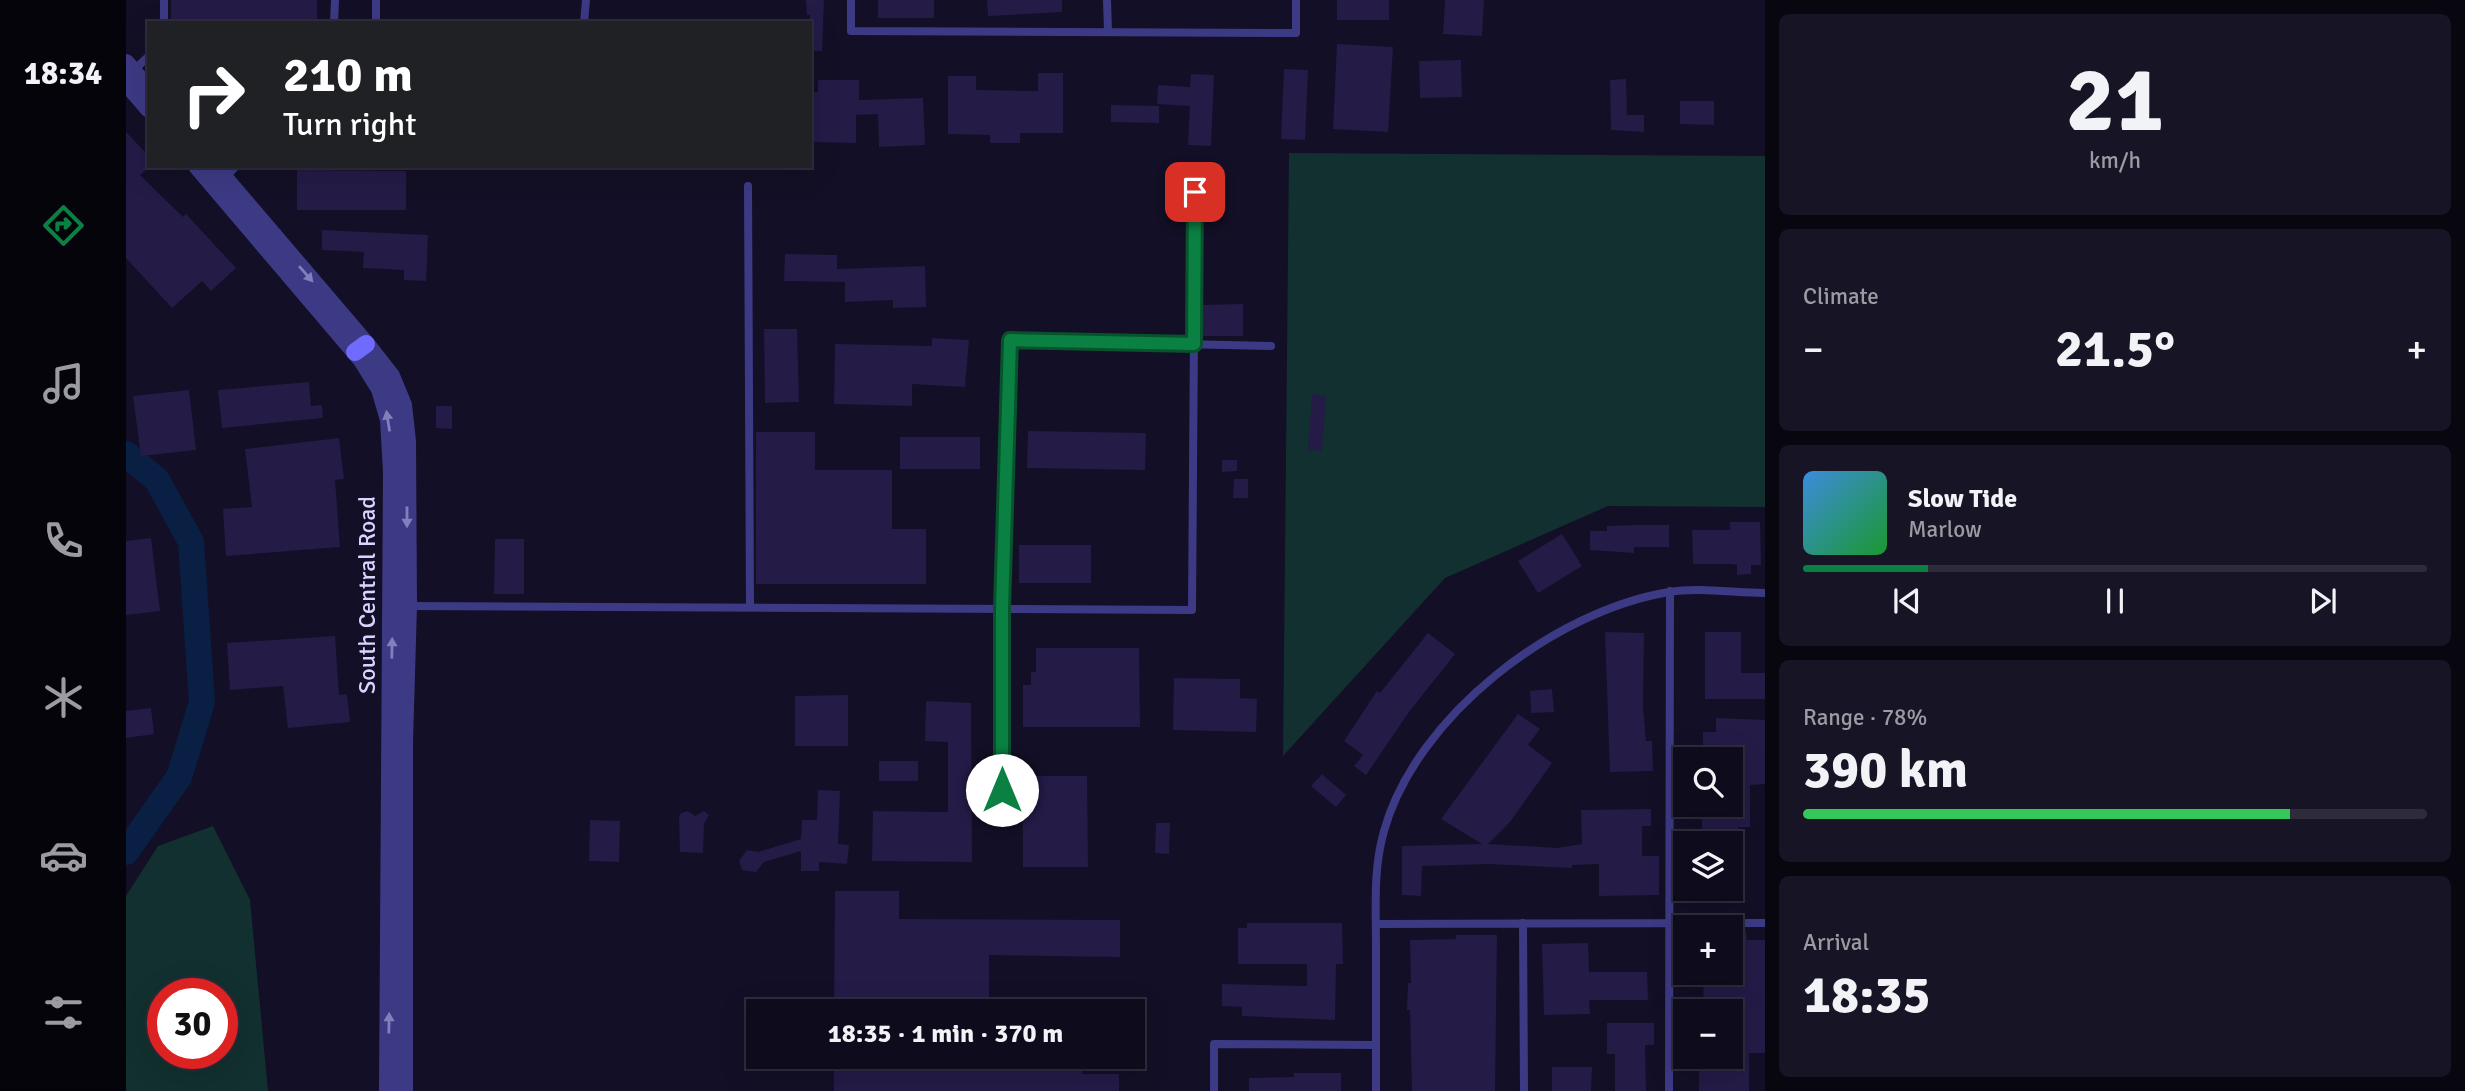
<!DOCTYPE html>
<html lang="en">
<head>
<meta charset="utf-8">
<style>
  :root { --surface:#0e0b1c; --page:#171425; --text:#f1f3f6; --muted:#9b9ba3; --line:#2e2b3b; --accent:#0b8043 }
  body { margin:0; font-family:Signika,sans-serif; background:var(--page); color:var(--text); height:100vh; display:flex; flex-direction:column; font-size:26px; white-space:nowrap }
  * { box-sizing:border-box; margin:0 }
  p { font-size:23px; color:var(--muted) }
  .icon { flex:none; width:38px; height:38px; fill:none; stroke:currentColor; stroke-width:2; stroke-linecap:round; stroke-linejoin:round }
  .map { position:relative; flex:1; overflow:hidden }
  .details { display:flex; flex-direction:column; gap:14px; padding:14px; background:#08060f; width:700px }
  .details>* { flex:none }
  .guide { position:absolute; left:21px; top:21px; width:665px; height:147px; border-radius:0px; box-shadow:0 7px 28px #0002,0 0 0 2px var(--line); background:#202124; color:#fff; overflow:hidden }
  .buttons { position:absolute; left:1547px; top:747px; display:grid; gap:14px }
  .buttons a { display:grid; place-items:center; width:70px; height:70px; border-radius:0px; background:var(--surface); box-shadow:0 7px 28px #0002,0 0 0 2px var(--line); font-size:35px }
  .speed { position:absolute; left:21px; top:978px; display:flex; gap:14px; font-size:35px; font-weight:700; text-align:center }
  .speed>* { display:grid; place-content:center; width:91px; height:91px; border-radius:50%; background:var(--surface); box-shadow:0 7px 28px #0002,0 0 0 2px var(--line); line-height:1 }
  .speed .limit { border:10px solid #d22; background:#fff; color:#111 }
  .pin { position:absolute; display:grid; place-items:center; width:60px; height:60px; color:#fff; margin:-30px; border-radius:14px; box-shadow:0 4px 10px #0006 }
  .me { position:absolute; width:77px; margin:-38px; rotate:0deg; stroke-linejoin:round; filter:drop-shadow(0 0 5px #0008) }
  .turn { display:flex; align-items:center; gap:24px; height:147px; padding:0 21px; font-size:32px }
  .turn .icon { width:91px; height:91px; stroke-width:2.5 }
  .turn b { display:block; font-size:49px; line-height:60px }
  .big { font-size:52px; font-weight:800; line-height:1.1 }
  .details .tile { flex:1; display:flex; flex-direction:column; justify-content:center; gap:10px; min-width:0; padding:0 24px; border-radius:10px; background:var(--page) }
  .details .dial { align-items:center; gap:0 }
  .dial b { font-size:91px; line-height:1 }
  .song { display:flex; align-items:center; gap:21px }
  .cover { width:84px; height:84px; border-radius:10px; background:linear-gradient(135deg,hsl(210 70% 55%),hsl(130 70% 35%)) }
  .played { height:7px; border-radius:4px; background:linear-gradient(90deg,var(--accent) 20%,var(--line) 20%) }
  .keys { display:flex; justify-content:space-around; direction:ltr }
  .heat { display:flex; justify-content:space-between; align-items:center; font-size:38px; direction:ltr }
  .charge { height:10px; border-radius:5px; background:linear-gradient(90deg,#34c759 78%,var(--line) 0) }
  .trip { position:absolute; left:620px; top:999px; width:399px; height:70px; border-radius:0px; background:var(--surface); box-shadow:0 7px 28px #0002,0 0 0 2px var(--line); font-weight:800; line-height:70px; text-align:center }
  main { display:flex; flex:1; min-height:0 }
  .tabs { display:flex; flex-direction:column; width:126px; justify-content:space-around; align-items:center; background:#06040b; color:var(--muted) }
  .tabs .icon { width:49px; height:49px }
  .tabs .on { color:var(--accent) }
  .tabs b { font-size:32px; color:var(--text) }
  .map>svg:first-child { display:block }
</style>
</head>
<body>
<main>
<nav class="tabs">
<b>18:34</b>
<svg class="icon on" aria-label="directions" viewBox="0 0 24 24"><path d="M12 3l9 9-9 9-9-9zM9 14v-3h6M13 9l2 2-2 2"/></svg>
<svg class="icon" aria-label="music" viewBox="0 0 24 24"><path d="M9 18V5l10-2v13"/><circle cx="6" cy="18" r="3"/><circle cx="16" cy="16" r="3"/></svg>
<svg class="icon" aria-label="phone" viewBox="0 0 24 24"><path d="M5 4h4l2 5-3 2q2 4 5 5l2-3 5 2v4C11 20 4 13 5 4z"/></svg>
<svg class="icon" aria-label="climate" viewBox="0 0 24 24"><path d="M12 3v18M4 7l16 10M4 17L20 7"/></svg>
<svg class="icon" aria-label="car" viewBox="0 0 24 24"><path d="M5 17H2v-5l4-1 3-4h7l3 4 3 1v5h-3M9 17h6M6 11h13"/><circle cx="7" cy="17" r="2"/><circle cx="17" cy="17" r="2"/></svg>
<svg class="icon" aria-label="filters" viewBox="0 0 24 24"><path d="M4 7h16M4 17h16"/><circle cx="9" cy="7" r="2"/><circle cx="15" cy="17" r="2"/></svg>
</nav>
<div class="map">
<svg width="1639" height="1091" viewBox="0 0 1639 1091">
  <rect width="100%" height="100%" fill="#130f26"/>
  <path fill="#12302f" fill-rule="evenodd" d="M1163,153l476,3v351l-157,-1 -163,72 -162,178z
    M87,826l37,74 18,191h-142v-195l32,-50zM37,994h59v60h-59z"/>
  <g fill="none" stroke-linecap="round" stroke-linejoin="round">
    <path stroke="#0a1f44" stroke-width="26" d="M0,454l31,26 34,62 11,160 -23,75 -53,75"/>
  </g>
  <path fill="#241b47" d="M45,0h146v23l-146,-2z
    M680,0h18l-2,51h-12v-36h-3z
    M752,0h56v18h-56z
    M861,0h75v12l-74,4z
    M1211,0h52v20h-52z
    M1319,0h39l-2,36 -39,-2z
    M1211,44l56,3 -5,85 -55,-3z
    M1335,60l1,37 -42,1 -1,-37z
    M1158,69l24,1 -3,70 -24,-1z
    M912,73h25v60h-43v10h-30v-8l-42,-1v-58h28v14l62,1z
    M1065,74l23,1 -3,71 -23,-1 2,-39 -33,-2 1,-19 32,2z
    M1500,79l1,36h17v17l-33,-2 -1,-50z
    M692,80h41v20l64,-2 2,47 -46,2 -1,-33 -22,1v28l-46,-1v-50h8z
    M1554,101h34v24l-34,-1z
    M985,105l48,1v17l-48,-1z
    M0,132l23,24v11l-9,8 43,42 3,-3 50,54 -25,23 -9,-10 -30,27 -46,-50z
    M171,170l109,1v39h-109z
    M196,230l106,5 -2,46 -22,-1v-10l-41,-2 1,-16 -42,-2z
    M659,254l52,1v14l88,-3 1,41 -33,1v-8l-48,2v-20l-61,-1z
    M1117,304v32h-42v-31z
    M638,329h33l2,73 -34,1z
    M806,338l37,2 -4,47 -53,-3v22l-78,-2 1,-60 97,2z
    M183,382l2,24 11,-1 1,13 -101,10 -4,-38z
    M63,390l7,60 -55,6 -8,-60z
    M1186,394l14,2 -4,55 -14,-1z
    M310,406h16v23l-16,-1z
    M902,431l118,2 -1,37 -118,-2z
    M630,432h59v38h77v59h34v55h-170z
    M774,437h80v32h-80z
    M213,438l5,41 -9,1 5,67 -114,9 -3,-47 29,-2 -7,-58z
    M1096,460h15v11l-15,1z
    M1108,479h14v19h-15z
    M1604,522h30l1,43h-10v9l-14,1v-10l-6,-1h-38l-1,-34h38z
    M1513,525h30v22h-35v6l-44,-3v-19h17v-5z
    M1436,534l20,32 -44,27 -20,-32z
    M25,538l9,73 -34,4v-74z
    M369,539h29v55h-30z
    M893,545h72v38h-72z
    M1479,632l39,1 -1,73 3,35h6l1,30 -43,1z
    M1579,632h36v41h24v26h-60z
    M1302,633l27,21 -46,58 -43,63 -12,-9 9,-11 -19,-14 33,-50 3,2z
    M209,636l4,59 8,-1 3,28 -62,6 -5,-42 -53,4 -3,-47z
    M910,648h103l1,79h-117v-42h8v-13h5z
    M1048,678l66,1v19l17,1 -1,33 -83,-2z
    M1426,689l2,23 -23,1 -1,-22z
    M722,695v51h-53v-50z
    M800,701l45,2 1,159 -100,-1 1,-50 75,1v-70l-23,-1z
    M25,708l3,26 -28,4v-27z
    M1392,714l22,15 -12,16 24,18 -42,59 -22,22 69,4 25,-4 -1,-34 70,-1v17h-9v30h17v39l-60,1v-32l-27,1v3l-84,-4 -66,2 -1,30 -19,-1v-49l80,-2 -41,-25z
    M1590,718l49,2v64l-15,1v42h-12v4h-36v-26h29v-45h-25l-1,-15h-2v-13h13z
    M753,761h39v20h-39z
    M1196,774l24,21 -10,12 -25,-21z
    M897,776h64l1,91h-65z
    M692,790l22,1 -2,53 11,1 -2,19 -28,-2v9h-18v-20l-37,11 -8,10 -14,-2 -3,-9 8,-11 11,2 43,-13 1,-19h15z
    M562,811l7,5 9,-5 5,4 -5,9 -1,29 -23,-1 -1,-35 2,-4z
    M464,820l30,1 -1,41 -30,-1z
    M1030,823h14l-1,31 -14,-1z
    M709,891h64v28l221,1v37l-131,-2v57h-155z
    M1121,923h95l1,41h-7l-1,56 -93,-4v-9l-20,-1v-22l85,2v-22h-69v-36h9z
    M1620,931l1,9h18v113h-16v38h-50v-34h32v-50l-27,1 -1,-27 28,-2v-47z
    M1330,935h41l-2,156h-83l-2,-81h-3l1,-27h3l-1,-43 46,-1z
    M1462,943l1,29h58l1,28h-59l1,14 -46,1 -2,-71z
    M1481,1023h47v22h-9l1,46h-31v-37h-8z
    M708,1057l225,3v-3h23v17h37v17h-285z
    M1426,1067h40l-1,24h-39z
    M1168,1073h47v18h-92v-13l45,-1z"/>
  <g fill="none" stroke-linecap="round" stroke-linejoin="round">
    <path stroke="#3d3a85" stroke-width="8" d="M38,0v23
      M250,0v23
      M725,0v31l445,2v-33
      M981,0l1,31
      M208,23l1,-23
      M458,23l2,-23
      M7,71l16,-15
      M98,179l12,-13
      M622,186l2,421
      M280,606l786,4 3,-418
      M876,609l8,-269 261,6
      M1397,923l1,168
      M1250,924l389,-1
      M1088,1091v-47l162,1
      M1250,1091c0,-48 0,-96 0,-144 0,-39 -3,-78 8,-116 32,-115 170,-220 285,-239 30,-5 66,1 96,1
      M1543,1091l1,-500"/>
    <path stroke="#3d3a85" stroke-width="16" d="M876,790v-181"/>
    <path stroke="#3d3a85" stroke-width="18" d="M0,63l23,27
      M0,82l23,27
      M71,166l165,194 18,29 9,31 3,52 -4,619
      M88,166l152,178 25,32 12,29 4,36 1,165 -4,136v349"/>
    <path stroke="#6f6bff" stroke-width="18" d="M229,352l11,-8"/>
  </g>
  <defs><path id="oneway-solid" d="M-6-.8H1V-3.2L6.5 0L1 3.2V.8H-6Z" transform="scale(1.75)"/></defs>
  <g fill="#837fbc">
    <use href="#oneway-solid" transform="translate(180 274) rotate(49)"/>
    <use href="#oneway-solid" transform="translate(262 421) rotate(-99)"/>
    <use href="#oneway-solid" transform="translate(281 517) rotate(90)"/>
    <use href="#oneway-solid" transform="translate(266 648) rotate(-89)"/>
    <use href="#oneway-solid" transform="translate(263 1023) rotate(-89)"/>
  </g>
  <g fill="none" stroke-linecap="round" stroke-linejoin="round">
    <defs>
      <path id="route" d="M876,790v-181l8,-269 184,4 1,-152"/>
    </defs>
    <use href="#route" stroke="#07532c" stroke-width="18"/>
    <use href="#route" stroke="#0b8043" stroke-width="12"/>
  </g>
  <g text-anchor="middle" stroke-width="7" stroke-linejoin="round" paint-order="stroke">
    <g font-size="24" fill="#d9d4ff" stroke="#130f26">
      <text transform="translate(241 595) rotate(-90)" y="8">South Central Road</text>
    </g>
  </g>
</svg>
<div class="buttons">
<a><svg class="icon" aria-label="search" viewBox="0 0 24 24"><circle cx="10" cy="10" r="6"/><path d="M15 15l6 6"/></svg></a>
<a><svg class="icon" aria-label="layers" viewBox="0 0 24 24"><path d="M12 4l9 5-9 5-9-5zM3 14l9 5 9-5"/></svg></a>
<a>+</a>
<a>−</a>
</div>
<div class="speed"><div class="limit">30</div></div>
<div class="pin" style="left:1069px;top:192px;background:#d93025"><svg class="icon" aria-label="arrive" viewBox="0 0 24 24"><path d="M6 21V4h12l-3 4 3 4H6"/></svg></div>
<svg class="me" style="left:876px;top:790px" viewBox="-20 -20 40 40"><circle r="19" fill="#fff"/><path d="M0-13L10 11 0 6-10 11z" fill="#0b8043"/></svg>
<div class="trip">18:35 · 1 min · 370 m</div>
<div class="guide">
<div class="turn"><svg class="icon" aria-label="right" viewBox="0 0 24 24"><path d="M7 20v-9h11M14 6l5 5-5 5"/></svg><div><b>210 m</b>Turn right</div></div>
</div>
</div>
<section class="details">
<div class="tile dial"><b>21</b><p>km/h</p></div>
<div class="tile"><p>Climate</p>
<div class="heat"><a>−</a><b class="big">21.5°</b><a>+</a></div>
</div>
<div class="tile">
<div class="song"><i class="cover"></i><div><b>Slow Tide</b><p>Marlow</p></div></div>
<div class="played"></div>
<div class="keys"><svg class="icon" aria-label="previous" viewBox="0 0 24 24"><path d="M18 5L8 12l10 7zM5 5v14"/></svg><svg class="icon" aria-label="pause" viewBox="0 0 24 24"><path d="M8 5v14M16 5v14"/></svg><svg class="icon" aria-label="next" viewBox="0 0 24 24"><path d="M6 5l10 7-10 7zM19 5v14"/></svg></div>
</div>
<div class="tile"><p>Range · 78%</p><b class="big">390 km</b><div class="charge"></div></div>
<div class="tile"><p>Arrival</p><b class="big">18:35</b></div>
</section>
</main>
</body>
</html>
